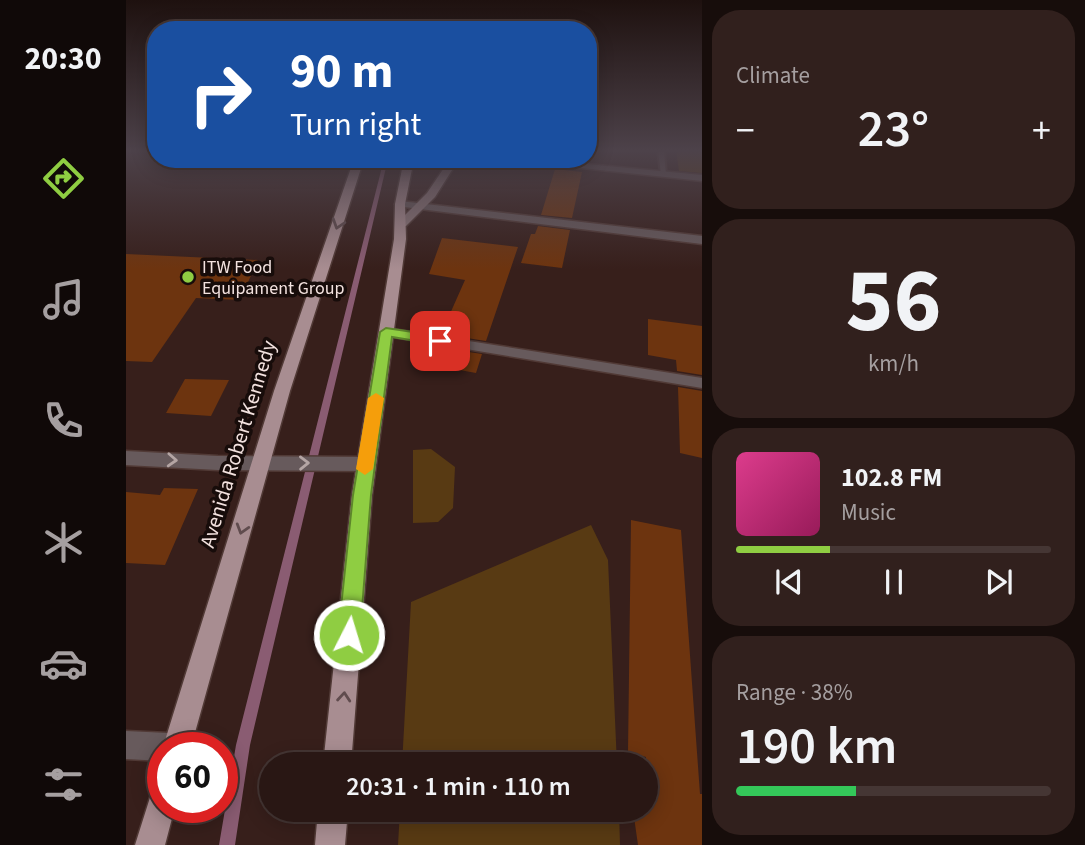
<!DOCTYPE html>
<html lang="en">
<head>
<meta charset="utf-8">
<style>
  :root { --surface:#291714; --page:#31201d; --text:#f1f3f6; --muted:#a59fa0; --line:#453634; --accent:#8fcd42 }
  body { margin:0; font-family:"Source Sans 3",sans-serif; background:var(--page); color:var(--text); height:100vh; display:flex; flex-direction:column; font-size:26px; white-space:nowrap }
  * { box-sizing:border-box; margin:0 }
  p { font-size:23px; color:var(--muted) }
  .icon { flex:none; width:38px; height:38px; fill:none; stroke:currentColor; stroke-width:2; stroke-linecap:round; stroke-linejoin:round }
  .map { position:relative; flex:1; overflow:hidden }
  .drawer { display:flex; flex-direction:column; gap:10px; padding:10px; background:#170d0b; width:383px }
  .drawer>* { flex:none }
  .top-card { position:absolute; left:21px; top:21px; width:450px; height:147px; border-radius:28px; box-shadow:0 4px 18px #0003,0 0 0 2px var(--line); background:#1a4fa0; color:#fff; overflow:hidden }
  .speed { position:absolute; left:21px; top:732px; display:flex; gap:14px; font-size:35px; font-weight:700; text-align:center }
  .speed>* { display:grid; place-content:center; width:91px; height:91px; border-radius:50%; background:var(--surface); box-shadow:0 4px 18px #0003,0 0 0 2px var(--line); line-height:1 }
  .speed .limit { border:10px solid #d22; background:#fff; color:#111 }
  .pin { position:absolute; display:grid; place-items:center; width:60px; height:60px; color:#fff; margin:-30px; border-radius:14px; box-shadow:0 4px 10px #0006 }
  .me { position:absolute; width:77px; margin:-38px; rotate:5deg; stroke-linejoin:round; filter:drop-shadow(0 0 5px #0008) }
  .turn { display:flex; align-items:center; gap:24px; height:147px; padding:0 28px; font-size:32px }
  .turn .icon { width:91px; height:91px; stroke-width:2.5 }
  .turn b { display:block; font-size:49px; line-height:60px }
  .big { font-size:52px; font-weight:600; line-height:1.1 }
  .drawer .widget { flex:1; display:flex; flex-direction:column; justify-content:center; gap:10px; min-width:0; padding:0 24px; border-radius:28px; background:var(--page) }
  .drawer .dial { align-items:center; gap:0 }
  .dial b { font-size:91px; line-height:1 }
  .song { display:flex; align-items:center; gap:21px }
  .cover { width:84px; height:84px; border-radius:10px; background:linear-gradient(135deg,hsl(330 70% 55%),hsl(330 70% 35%)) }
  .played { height:7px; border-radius:4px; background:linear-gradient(90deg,var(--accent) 30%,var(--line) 30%) }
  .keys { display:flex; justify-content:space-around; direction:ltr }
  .heat { display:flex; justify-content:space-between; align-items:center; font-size:38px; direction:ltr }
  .charge { height:10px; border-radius:5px; background:linear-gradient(90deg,#34c759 38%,var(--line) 0) }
  .trip { position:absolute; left:133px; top:752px; width:399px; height:70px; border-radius:35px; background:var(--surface); box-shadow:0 4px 18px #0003,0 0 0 2px var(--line); font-weight:600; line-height:70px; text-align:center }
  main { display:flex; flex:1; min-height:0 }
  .tabs { display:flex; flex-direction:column; width:126px; justify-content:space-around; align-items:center; background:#100908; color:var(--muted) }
  .tabs .icon { width:49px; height:49px }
  .tabs .on { color:var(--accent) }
  .tabs b { font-size:32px; color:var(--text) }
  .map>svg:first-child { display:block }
</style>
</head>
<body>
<main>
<nav class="tabs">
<b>20:30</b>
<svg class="icon on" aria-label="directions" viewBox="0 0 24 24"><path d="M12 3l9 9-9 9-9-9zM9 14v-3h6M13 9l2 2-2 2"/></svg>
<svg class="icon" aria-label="music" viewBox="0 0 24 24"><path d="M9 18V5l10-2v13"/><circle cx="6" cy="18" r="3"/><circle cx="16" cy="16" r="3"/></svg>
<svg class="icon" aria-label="phone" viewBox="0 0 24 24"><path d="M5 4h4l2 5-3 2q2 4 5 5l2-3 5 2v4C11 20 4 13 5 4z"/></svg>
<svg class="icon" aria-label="climate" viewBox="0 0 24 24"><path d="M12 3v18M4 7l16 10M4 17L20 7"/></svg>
<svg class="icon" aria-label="car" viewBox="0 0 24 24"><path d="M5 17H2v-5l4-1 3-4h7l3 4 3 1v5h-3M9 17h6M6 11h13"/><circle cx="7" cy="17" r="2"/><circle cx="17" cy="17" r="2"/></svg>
<svg class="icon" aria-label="filters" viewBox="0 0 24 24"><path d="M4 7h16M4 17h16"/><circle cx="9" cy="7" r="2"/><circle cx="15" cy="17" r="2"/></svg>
</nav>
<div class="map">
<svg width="576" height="845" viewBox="0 0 576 845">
  <rect width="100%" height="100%" fill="#371f1b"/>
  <path fill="#583a13" d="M550,150h26v23l-23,-2z
    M305,449l24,18 -2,41 -15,14 -25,1v-73z
    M465,525l17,35 9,205h-215l9,-163z
    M274,810h219l1,35h-222z"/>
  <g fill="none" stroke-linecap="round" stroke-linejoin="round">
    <path fill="#8a5c72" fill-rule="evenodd" d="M258,159h4l-138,586 -15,100h-16l17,-100z"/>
  </g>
  <path fill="#6d340f" d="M429,169l27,3 -10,46 -31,-3z
    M412,226l32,4 -8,38 -41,-5 10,-29h4z
    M316,238l76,9 -32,94 -45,-7 24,-54 -36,-6z
    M0,254l132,6 -18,40 -44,-2 -44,64 -26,-1z
    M522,319l54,7v49l-25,-4 -1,-11 -28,-5z
    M309,347l47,7 -6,19 -49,-9z
    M59,379l44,1 -18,36 -45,-3z
    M552,387l24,4v67l-22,-5z
    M38,488l34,1 -33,76 -39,-2v-71l34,3z
    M505,520l50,10 19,264h2v51h-64l-5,-35h13v-53l-18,-5z"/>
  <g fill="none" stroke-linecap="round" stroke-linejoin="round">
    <defs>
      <path id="lane" d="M532,150h6l2,26 -5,-1z"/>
      <path id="street" d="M372,159h36l168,16v6z
        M274,201l302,35v8l-306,-38 -1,-2z
        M260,328l316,50v10l-321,-53 -2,-3 2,-3z
        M0,451l92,5 147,1 7,2 2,5 -2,5 -7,2 -147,-1 -92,-5z
        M0,731l42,2 10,4 4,10h-19v14l-37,-2z"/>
      <path id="secondary" d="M324,159h9l-24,38 -29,29h-8v-4l29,-29z"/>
      <path id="primary" d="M228,159h10l-74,232 -99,356h-28l111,-356z
        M278,159h10l-9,45 1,35 -34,256 -21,270h-28l29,-270 42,-256 1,-35z
        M37,783v24h12l-10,38h-30l18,-57z
        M192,810h30l-3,35h-30z"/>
    </defs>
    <use href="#lane" stroke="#513a36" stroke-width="4"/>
    <use href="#street" stroke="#513a36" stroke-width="3"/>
    <use href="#secondary" stroke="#513a36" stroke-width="3"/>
    <use href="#primary" stroke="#513a36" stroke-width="3"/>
    <use href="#lane" fill="#675a5c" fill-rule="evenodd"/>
    <use href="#street" fill="#675a5c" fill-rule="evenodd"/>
    <use href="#secondary" fill="#8c777a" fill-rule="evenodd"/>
    <use href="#primary" fill="#a88d91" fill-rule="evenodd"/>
  </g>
  <defs><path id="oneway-chevron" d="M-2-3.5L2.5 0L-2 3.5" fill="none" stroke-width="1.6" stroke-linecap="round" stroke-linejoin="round" transform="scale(1.75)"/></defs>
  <g stroke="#604c4e">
    <use href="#oneway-chevron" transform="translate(212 224) rotate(108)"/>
    <use href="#oneway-chevron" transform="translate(116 529) rotate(107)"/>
    <use href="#oneway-chevron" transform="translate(218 697) rotate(-85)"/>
  </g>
  <g stroke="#b4a5a4">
    <use href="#oneway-chevron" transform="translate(46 460) rotate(3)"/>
    <use href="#oneway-chevron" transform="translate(178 463) rotate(-1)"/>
  </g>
  <linearGradient id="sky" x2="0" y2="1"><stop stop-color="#1e110f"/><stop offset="0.56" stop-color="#4d424a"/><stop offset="1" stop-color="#4d424a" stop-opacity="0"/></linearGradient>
  <rect width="576" height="269" fill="url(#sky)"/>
  <path fill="#8fcd42" stroke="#5d852b" stroke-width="2" d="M260,328l54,8 7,5 -7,4 -48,-8 -21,158 -11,140 -3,7 -8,3 -8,-3 -3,-7 15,-140 27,-163z"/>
  <path fill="#f59e0b" d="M250,393l8,5 -11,71 -8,6 -9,-6 12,-71z"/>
  <circle fill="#8fcd42" stroke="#170c0a" stroke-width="2.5" cx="62" cy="277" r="7"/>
  <g text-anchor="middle" stroke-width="7" stroke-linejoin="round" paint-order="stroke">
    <g font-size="18" fill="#f3e2df" stroke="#170c0a" text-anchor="start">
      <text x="76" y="273">ITW Food<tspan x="76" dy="21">Equipament Group</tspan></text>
    </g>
    <g font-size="21" fill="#f3e2df" stroke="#170c0a">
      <text transform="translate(112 444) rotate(-73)" y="7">Avenida Robert Kennedy</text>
    </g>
  </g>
</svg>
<div class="speed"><div class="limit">60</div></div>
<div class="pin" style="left:314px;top:341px;background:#d93025"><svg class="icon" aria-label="arrive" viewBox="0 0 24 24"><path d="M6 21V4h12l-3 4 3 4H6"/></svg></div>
<svg class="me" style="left:223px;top:635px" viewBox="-20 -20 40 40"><circle r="17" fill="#8fcd42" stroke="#fff" stroke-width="3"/><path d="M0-11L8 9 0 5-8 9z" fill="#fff"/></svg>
<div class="trip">20:31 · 1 min · 110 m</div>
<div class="top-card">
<div class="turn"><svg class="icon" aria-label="right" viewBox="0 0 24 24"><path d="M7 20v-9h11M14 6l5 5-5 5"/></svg><div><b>90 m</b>Turn right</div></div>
</div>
</div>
<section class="drawer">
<div class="widget"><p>Climate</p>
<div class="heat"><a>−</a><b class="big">23°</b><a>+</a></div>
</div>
<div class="widget dial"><b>56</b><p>km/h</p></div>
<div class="widget">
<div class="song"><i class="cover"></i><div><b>102.8 FM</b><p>Music</p></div></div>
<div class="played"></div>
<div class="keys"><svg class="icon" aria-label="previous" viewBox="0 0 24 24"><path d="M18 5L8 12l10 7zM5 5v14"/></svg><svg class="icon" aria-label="pause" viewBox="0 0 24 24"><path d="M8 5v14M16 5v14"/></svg><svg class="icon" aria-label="next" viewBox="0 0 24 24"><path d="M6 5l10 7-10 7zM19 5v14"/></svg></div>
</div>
<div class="widget"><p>Range · 38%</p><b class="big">190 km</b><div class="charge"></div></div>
</section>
</main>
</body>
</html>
